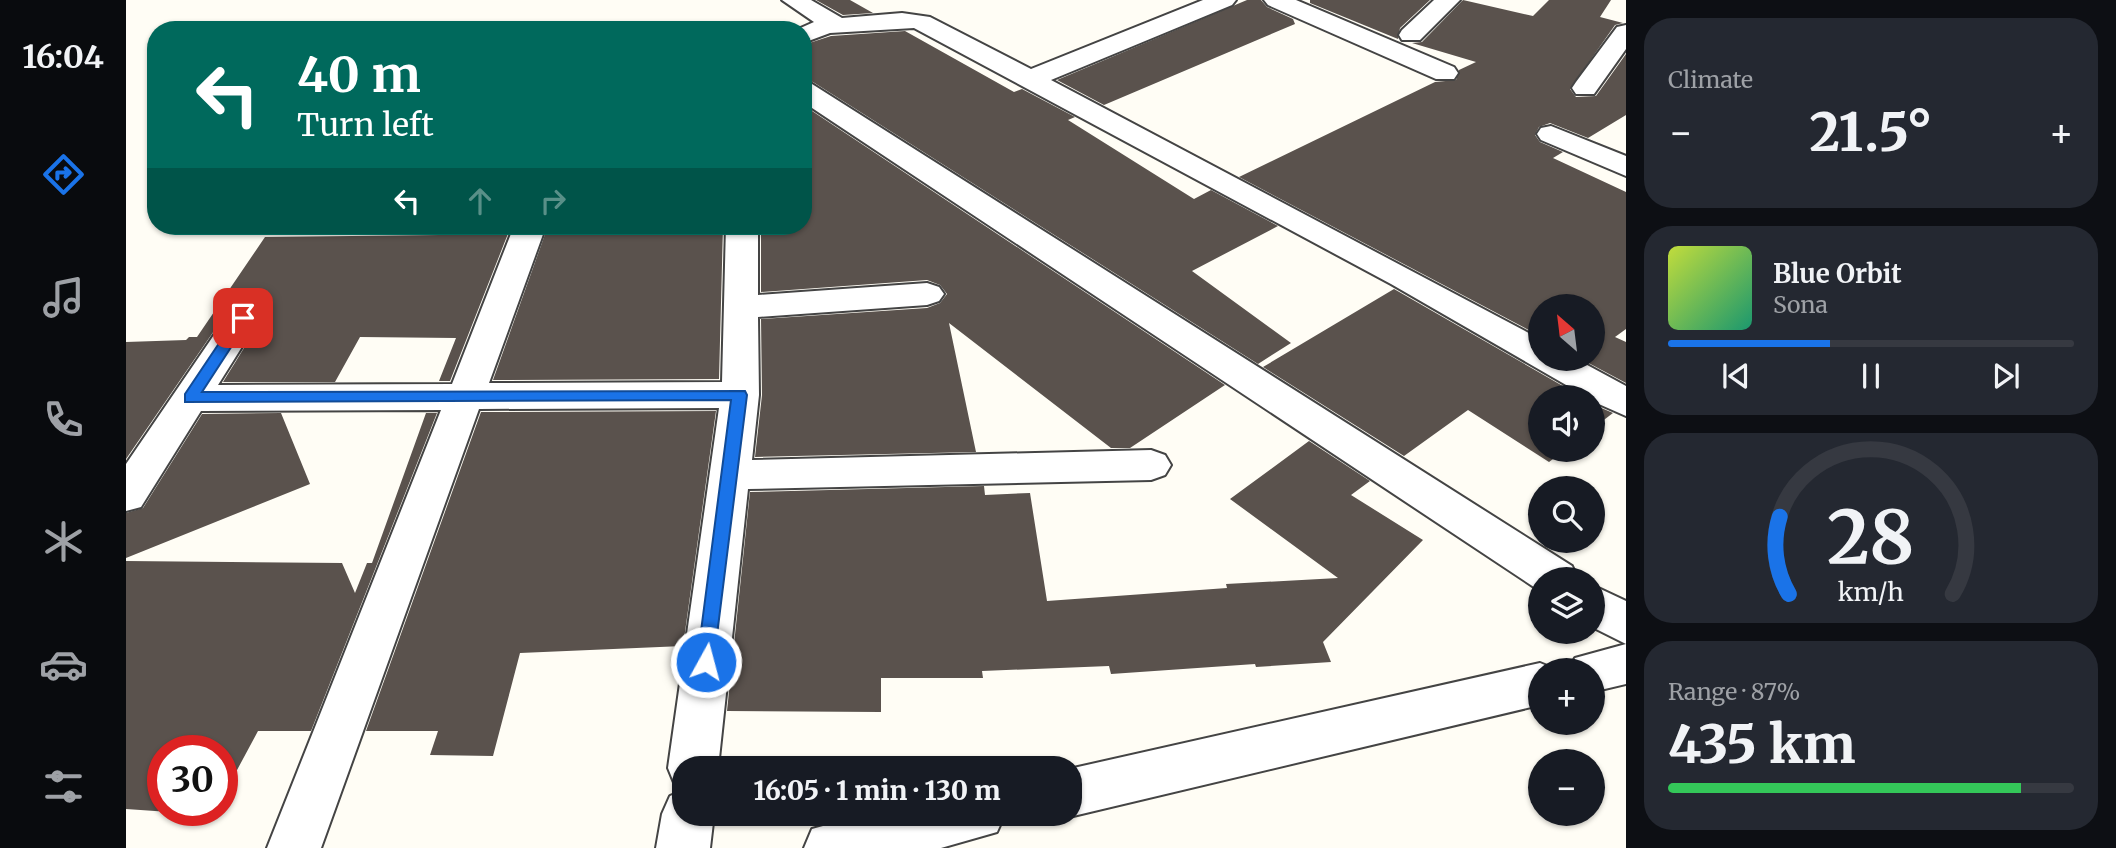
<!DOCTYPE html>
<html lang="en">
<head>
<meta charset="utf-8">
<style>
  :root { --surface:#171b24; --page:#242831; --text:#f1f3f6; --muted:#9ea1a6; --line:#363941; --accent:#1a73e8 }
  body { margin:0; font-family:Merriweather,serif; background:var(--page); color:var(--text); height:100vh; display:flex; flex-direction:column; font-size:26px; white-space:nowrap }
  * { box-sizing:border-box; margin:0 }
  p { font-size:23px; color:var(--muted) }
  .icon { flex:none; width:38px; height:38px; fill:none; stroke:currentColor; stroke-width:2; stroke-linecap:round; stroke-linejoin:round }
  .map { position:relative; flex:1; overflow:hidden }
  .panel { display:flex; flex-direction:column; gap:18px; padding:18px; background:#0d0f14; width:490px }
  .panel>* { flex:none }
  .guide { position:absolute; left:21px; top:21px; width:665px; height:214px; border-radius:28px; box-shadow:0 2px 5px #0004; background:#00695c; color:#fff; overflow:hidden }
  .needle { width:46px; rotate:332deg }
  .fabs { position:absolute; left:1402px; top:294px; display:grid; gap:14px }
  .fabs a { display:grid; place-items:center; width:77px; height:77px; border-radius:50%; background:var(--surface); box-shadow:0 2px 5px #0004; font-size:35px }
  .speed { position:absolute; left:21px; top:735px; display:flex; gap:14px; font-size:35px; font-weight:700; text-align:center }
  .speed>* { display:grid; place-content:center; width:91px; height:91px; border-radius:50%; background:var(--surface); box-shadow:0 2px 5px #0004; line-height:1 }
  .speed .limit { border:10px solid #d22; background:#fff; color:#111 }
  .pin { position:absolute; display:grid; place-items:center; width:60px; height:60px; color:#fff; margin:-30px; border-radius:14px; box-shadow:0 4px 10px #0006 }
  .me { position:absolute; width:77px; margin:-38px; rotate:7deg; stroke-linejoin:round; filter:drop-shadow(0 0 5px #0008) }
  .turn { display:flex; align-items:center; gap:24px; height:147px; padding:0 35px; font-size:32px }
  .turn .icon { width:91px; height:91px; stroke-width:2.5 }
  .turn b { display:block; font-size:49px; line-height:60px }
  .lanes { display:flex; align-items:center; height:66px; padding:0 35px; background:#0003; justify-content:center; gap:35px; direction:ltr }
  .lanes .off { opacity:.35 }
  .big { font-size:52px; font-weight:800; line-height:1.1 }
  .panel .tile { flex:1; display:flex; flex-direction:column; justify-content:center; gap:10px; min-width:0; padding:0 24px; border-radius:28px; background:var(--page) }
  .panel .dial { align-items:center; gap:0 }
  .dial svg { height:182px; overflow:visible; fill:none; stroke:var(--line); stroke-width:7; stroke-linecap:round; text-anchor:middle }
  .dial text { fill:var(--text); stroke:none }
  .song { display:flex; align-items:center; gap:21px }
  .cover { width:84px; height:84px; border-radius:10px; background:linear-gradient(135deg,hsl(70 70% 55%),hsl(160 70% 35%)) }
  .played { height:7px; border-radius:4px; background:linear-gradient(90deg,var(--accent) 40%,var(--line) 40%) }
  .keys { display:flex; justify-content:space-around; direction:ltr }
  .heat { display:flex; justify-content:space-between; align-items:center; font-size:38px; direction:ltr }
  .charge { height:10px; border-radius:5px; background:linear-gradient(90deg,#34c759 87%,var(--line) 0) }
  .trip { position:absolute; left:546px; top:756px; width:410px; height:70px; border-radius:28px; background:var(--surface); box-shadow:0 2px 5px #0004; font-weight:800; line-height:70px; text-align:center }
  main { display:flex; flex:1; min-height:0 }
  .tab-bar { display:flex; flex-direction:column; width:126px; justify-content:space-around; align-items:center; background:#090b0e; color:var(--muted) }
  .tab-bar .icon { width:49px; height:49px }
  .tab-bar .selected { color:var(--accent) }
  .tab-bar b { font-size:32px; color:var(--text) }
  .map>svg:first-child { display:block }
</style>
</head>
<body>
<main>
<nav class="tab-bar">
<b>16:04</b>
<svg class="icon selected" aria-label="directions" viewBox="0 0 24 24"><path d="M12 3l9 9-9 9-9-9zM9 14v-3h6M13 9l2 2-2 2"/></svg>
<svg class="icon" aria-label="music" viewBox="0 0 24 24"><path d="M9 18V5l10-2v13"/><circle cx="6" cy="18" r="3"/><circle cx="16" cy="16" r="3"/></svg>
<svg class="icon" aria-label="phone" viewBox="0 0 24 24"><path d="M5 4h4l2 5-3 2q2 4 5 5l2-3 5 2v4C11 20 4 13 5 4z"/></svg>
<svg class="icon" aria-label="climate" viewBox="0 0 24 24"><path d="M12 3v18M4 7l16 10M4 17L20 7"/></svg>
<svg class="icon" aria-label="car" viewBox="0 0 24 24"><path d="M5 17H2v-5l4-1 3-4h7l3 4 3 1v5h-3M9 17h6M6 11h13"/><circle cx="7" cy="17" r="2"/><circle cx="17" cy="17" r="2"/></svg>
<svg class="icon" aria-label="filters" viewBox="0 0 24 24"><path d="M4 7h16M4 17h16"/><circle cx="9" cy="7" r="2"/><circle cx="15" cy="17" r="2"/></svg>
</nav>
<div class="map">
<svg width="1500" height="848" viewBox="0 0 1500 848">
  <rect width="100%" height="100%" fill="#fffdf5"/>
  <path fill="#5a524d" d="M690,0h34l23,13 -30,2z
    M1121,0h14l6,7 26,12 2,5 -191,81 -47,-25z
    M1184,0h120l-30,28 -2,11 -88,-36z
    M1337,0l70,16 16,-16h62l-11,17 23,6 -8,2 -45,64 6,8 20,-1 30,-42v61l-38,23 -38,-15 -11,4 -4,8 5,7 23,10 -10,6 73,34v137l-11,8 11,5v41l-45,-24h11v-53h-52v30l-301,-159 196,-95 21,-2 3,-10 17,-8 -64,-19 10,-1z
    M779,31l109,61 8,-3 53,28 -7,3 126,79 17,-9 67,36 -86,45 99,72 -33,21 -445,-282 -10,-2v-35l28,-9z
    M677,105l422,280 -95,63h-19l-162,-125 27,129 -221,5 7,-62 -1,-76 166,-11 13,-5 7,-9 -7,-9 -13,-5 -166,12v-66h42z
    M317,226h68l-61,155h-11l17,-43 -96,-1 -25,45h-112l39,-63 -5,-10 -15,-5 -13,5 -103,150v-117l60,-2 3,-3h8l68,-100 174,-2z
    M422,226h175l-4,153 -226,1z
    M1268,289l188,108h-42v53h25l-16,12 -81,-52 -64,46 -141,-89z
    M1466,404l21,9 -21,16z
    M590,411l-33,235 -163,7 -27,103 -63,-1 8,-24h-72l115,-319z
    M155,413l29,71 -184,74v-45l17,-5 59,-94z
    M300,413h11l-126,318h-53l-36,67v-47h-59v59h53l-3,5 -87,-6v-248l216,2 13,30 12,-30h5z
    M1183,441l61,40 -19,14 72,45 -100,102 8,20 -75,5 -1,-3 -144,10 -2,-8 -127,5 1,7h-102v34l-154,-1 23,-219 234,-6 1,9 45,-2 17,108 180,-13 -1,-4 112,-6 -108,-79z"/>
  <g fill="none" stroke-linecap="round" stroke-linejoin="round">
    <defs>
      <path id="minor" d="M656,0h29l31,18 60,-5 28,4 101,52 172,-69h33l-4,5 -181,75 489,259v20h36l50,27v30l-34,-15v-4h-5l-196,-113 -477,-256 -84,5 -27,10v-13h-7l18,-8z
        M1138,0h32l158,67 4,6 -4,6h-18l-168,-74z
        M1308,0h26l-40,40h-18l-3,-5 3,-5z
        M1500,25v24l-32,45h-18l-4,-6 4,-6 41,-55z
        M677,82l9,2 760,482 6,13h-38v12l-737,-489z
        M1425,126l75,30v20l-85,-36 -4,-6 4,-6z
        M388,226h32l-57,157 233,-1 4,-156h32v69l169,-12 12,4 5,7 -5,7 -12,4 -169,12 1,78 -7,65 399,-10 14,5 6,10 -6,10 -14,5 -403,9 -30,279h-34v20l-9,-3 -7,-17 51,-360 -240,1 -158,439h-54l174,-438 -240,1 -60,96 -15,4v-47l105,-154 12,-3 12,3 5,8 -42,67 234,-1z
        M1466,585l34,16v43l-34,-17z
        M558,790v24h30l-4,34h-54l6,-34 8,-18z"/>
      <path id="tertiary" d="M1500,644v40l-34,8v-22h-23l6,-12z
        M1414,663l17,7h-17v35l-471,112 -9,-3h9v-45z
        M741,814h138l-8,18 -56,16h-137l8,-19z"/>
    </defs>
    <use href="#minor" stroke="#444" stroke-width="4"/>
    <use href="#tertiary" stroke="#444" stroke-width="4"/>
    <use href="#minor" fill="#fff" fill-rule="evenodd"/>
    <use href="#tertiary" fill="#fff" fill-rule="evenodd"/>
  </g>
  <path fill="#1a73e8" stroke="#114b97" stroke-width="2" d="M117,313l7,5 -48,74 543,-1 2,4 -34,272h-14l-2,-5 34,-262 -546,2v-8l53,-79z"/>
</svg>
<div class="fabs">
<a><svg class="needle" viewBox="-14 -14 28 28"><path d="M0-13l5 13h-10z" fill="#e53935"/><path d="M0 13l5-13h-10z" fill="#9ea1a6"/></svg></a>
<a><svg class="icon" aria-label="sound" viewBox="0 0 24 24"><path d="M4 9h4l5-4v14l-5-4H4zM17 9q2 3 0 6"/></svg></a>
<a><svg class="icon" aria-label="search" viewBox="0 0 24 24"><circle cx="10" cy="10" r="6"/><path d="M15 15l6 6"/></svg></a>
<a><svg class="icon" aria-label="layers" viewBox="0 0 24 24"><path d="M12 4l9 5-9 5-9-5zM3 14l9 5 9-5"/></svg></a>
<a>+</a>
<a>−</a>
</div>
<div class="speed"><div class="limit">30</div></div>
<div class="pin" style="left:117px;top:318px;background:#d93025"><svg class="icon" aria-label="arrive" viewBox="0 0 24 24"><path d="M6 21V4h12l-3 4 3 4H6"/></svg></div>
<svg class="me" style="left:580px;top:662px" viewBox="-20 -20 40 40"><circle r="17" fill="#1a73e8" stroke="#fff" stroke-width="3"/><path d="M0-11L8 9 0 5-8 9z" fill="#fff"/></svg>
<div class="trip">16:05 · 1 min · 130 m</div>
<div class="guide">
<div class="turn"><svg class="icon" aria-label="left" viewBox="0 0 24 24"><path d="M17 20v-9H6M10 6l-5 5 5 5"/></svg><div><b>40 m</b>Turn left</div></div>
<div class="lanes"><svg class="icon" aria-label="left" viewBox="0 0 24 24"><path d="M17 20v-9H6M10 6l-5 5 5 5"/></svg><svg class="icon off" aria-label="ahead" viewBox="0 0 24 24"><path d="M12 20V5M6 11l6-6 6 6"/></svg><svg class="icon off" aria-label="right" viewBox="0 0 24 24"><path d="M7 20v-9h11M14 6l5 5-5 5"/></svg></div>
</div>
</div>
<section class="panel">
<div class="tile"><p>Climate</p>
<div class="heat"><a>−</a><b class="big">21.5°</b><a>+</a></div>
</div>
<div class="tile">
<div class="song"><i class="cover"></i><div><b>Blue Orbit</b><p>Sona</p></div></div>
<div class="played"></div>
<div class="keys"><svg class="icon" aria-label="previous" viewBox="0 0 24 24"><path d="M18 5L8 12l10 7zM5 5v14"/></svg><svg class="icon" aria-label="pause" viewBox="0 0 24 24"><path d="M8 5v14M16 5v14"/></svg><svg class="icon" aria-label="next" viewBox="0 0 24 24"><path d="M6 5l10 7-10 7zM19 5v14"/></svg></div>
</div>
<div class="tile dial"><svg viewBox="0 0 100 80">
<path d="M14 69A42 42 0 1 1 86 69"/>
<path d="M14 69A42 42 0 0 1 10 35" stroke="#1a73e8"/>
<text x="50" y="56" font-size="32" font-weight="700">28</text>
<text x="50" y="72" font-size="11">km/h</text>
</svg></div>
<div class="tile"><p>Range · 87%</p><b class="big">435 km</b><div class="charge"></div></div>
</section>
</main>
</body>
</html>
